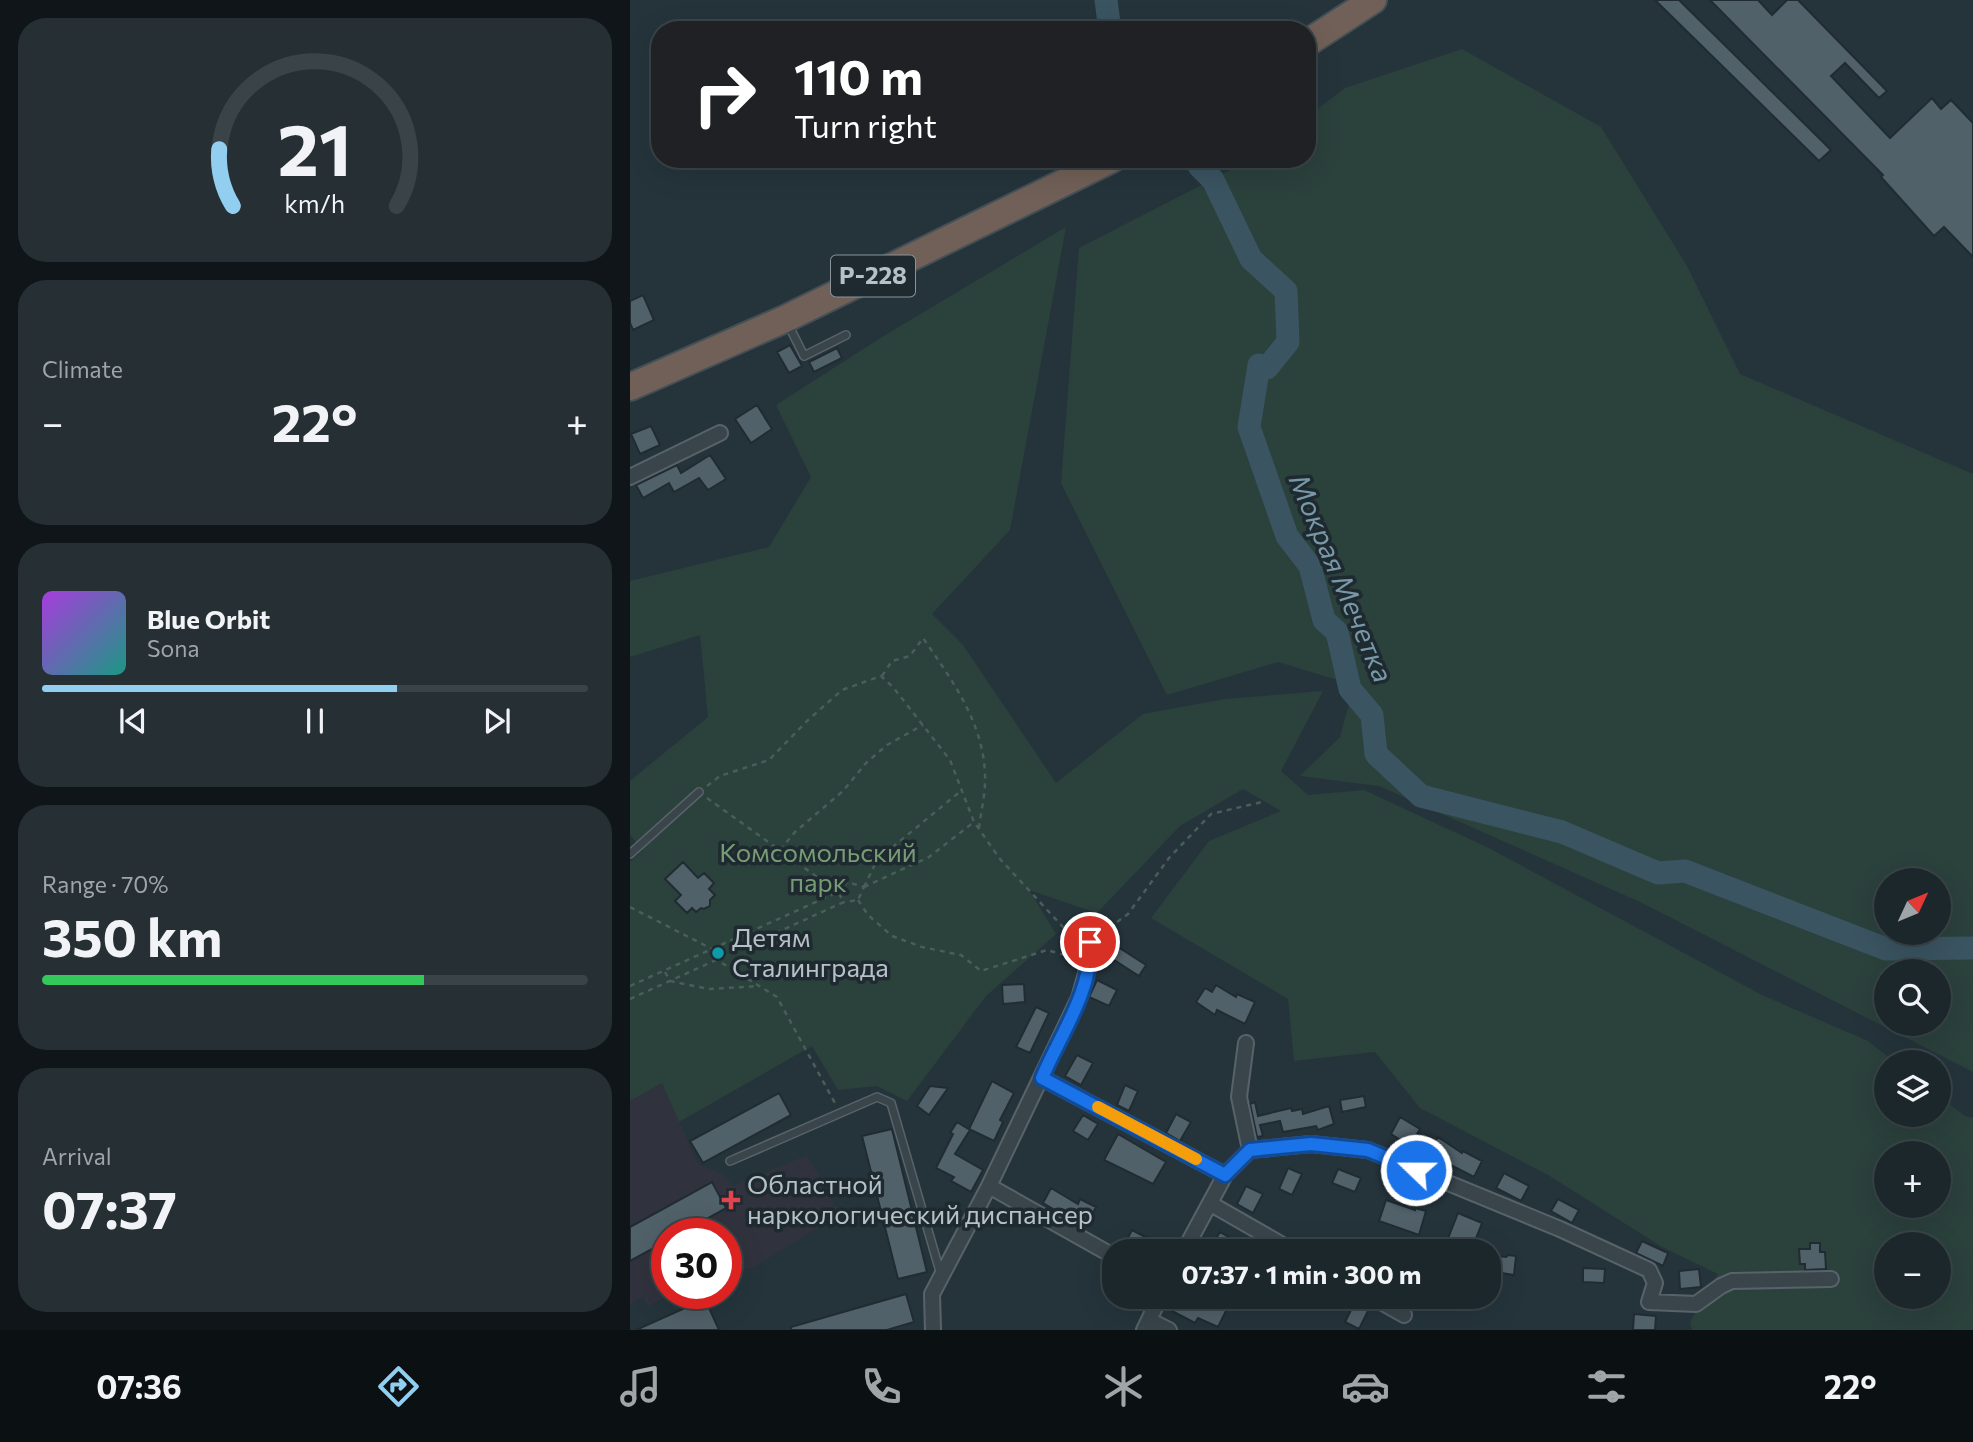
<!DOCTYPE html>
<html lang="en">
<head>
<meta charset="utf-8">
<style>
  :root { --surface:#1c272c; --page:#252f34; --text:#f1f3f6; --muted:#a0a5a9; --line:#3a4448; --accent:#91ceef }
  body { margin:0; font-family:Commissioner,sans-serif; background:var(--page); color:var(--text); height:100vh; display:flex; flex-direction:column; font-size:26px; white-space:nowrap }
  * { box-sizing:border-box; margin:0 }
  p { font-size:23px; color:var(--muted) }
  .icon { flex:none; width:38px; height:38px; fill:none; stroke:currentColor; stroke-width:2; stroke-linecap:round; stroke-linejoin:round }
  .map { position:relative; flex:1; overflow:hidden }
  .drawer { display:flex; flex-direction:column; gap:18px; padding:18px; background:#0f1518; width:630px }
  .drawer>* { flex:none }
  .top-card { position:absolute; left:21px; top:21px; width:665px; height:147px; border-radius:28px; box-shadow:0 7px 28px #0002,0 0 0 2px var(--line); background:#202124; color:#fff; overflow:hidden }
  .needle { width:46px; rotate:46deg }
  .tools { position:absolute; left:1244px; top:868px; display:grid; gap:14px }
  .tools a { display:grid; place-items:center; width:77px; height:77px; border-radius:50%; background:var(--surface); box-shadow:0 7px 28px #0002,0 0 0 2px var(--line); font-size:35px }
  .speed { position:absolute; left:21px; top:1218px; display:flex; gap:14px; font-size:35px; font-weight:700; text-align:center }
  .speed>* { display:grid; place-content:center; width:91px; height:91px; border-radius:50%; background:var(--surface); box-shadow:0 7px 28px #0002,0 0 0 2px var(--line); line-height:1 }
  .speed .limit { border:10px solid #d22; background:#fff; color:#111 }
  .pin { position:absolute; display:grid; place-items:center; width:60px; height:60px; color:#fff; margin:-30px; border:4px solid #fff; border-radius:50%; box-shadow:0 2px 7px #0007 }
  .me { position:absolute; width:77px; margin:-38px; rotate:292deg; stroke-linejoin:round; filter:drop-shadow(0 0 5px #0008) }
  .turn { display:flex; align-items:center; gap:24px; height:147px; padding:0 28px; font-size:32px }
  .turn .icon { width:91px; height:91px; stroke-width:2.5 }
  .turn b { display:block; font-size:49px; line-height:60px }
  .big { font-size:52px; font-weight:700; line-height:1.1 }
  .drawer .card { flex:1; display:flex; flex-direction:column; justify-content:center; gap:10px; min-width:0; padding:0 24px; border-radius:28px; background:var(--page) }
  .drawer .dial { align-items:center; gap:0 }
  .dial svg { height:182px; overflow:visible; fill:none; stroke:var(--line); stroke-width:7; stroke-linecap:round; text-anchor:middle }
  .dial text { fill:var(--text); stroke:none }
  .song { display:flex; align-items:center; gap:21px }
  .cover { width:84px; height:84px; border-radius:10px; background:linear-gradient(135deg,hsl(280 70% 55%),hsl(170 70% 35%)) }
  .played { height:7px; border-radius:4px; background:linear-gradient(90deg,var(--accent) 65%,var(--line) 65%) }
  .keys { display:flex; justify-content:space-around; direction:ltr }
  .heat { display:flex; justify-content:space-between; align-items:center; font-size:38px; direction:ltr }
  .charge { height:10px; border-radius:5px; background:linear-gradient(90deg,#34c759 70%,var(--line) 0) }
  .trip { position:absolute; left:472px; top:1239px; width:399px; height:70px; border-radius:28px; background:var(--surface); box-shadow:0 7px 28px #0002,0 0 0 2px var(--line); font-weight:700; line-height:70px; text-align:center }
  .menu { display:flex; height:112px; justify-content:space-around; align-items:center; background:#0b1012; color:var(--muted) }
  .menu .icon { width:49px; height:49px }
  .menu .on { color:var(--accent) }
  .menu b { font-size:32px; color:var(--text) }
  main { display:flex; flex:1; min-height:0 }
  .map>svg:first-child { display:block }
</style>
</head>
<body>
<main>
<section class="drawer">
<div class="card dial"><svg viewBox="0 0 100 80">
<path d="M14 69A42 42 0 1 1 86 69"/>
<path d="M14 69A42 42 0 0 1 8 44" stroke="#91ceef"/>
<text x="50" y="56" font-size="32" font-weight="700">21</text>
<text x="50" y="72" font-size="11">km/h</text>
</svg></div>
<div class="card"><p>Climate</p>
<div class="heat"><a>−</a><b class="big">22°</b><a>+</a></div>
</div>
<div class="card">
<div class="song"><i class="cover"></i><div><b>Blue Orbit</b><p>Sona</p></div></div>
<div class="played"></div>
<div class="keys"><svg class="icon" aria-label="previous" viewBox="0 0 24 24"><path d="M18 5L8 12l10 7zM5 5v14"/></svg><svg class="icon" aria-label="pause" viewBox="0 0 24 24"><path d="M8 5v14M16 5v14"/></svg><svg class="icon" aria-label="next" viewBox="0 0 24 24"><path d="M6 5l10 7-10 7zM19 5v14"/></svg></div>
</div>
<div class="card"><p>Range · 70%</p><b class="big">350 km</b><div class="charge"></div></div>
<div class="card"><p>Arrival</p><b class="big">07:37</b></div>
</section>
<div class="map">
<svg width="1343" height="1330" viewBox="0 0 1343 1330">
  <rect width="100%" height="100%" fill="#25343b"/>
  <path fill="#30323d" d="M32,1083l36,81 23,9 12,13 74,-31 33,59 -86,53 -28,8v-41h-59v59h8l-27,13 -5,-9 -13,7v-203z"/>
  <path fill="#2b413c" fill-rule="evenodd" d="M832,49l139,78 86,139 53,108 233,100v598l-333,-170 -261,-116 -79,-10 40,-39 14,-52 -76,-23 -111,33 -106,-212 18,-235 173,-89h55v-42l38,-29zM1256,880h53v53h-53zM1256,971h53v53h-53z
    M436,227l-56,303 -78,84 31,31 93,138 87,-69 82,-15 98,-8 -42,80 27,24 56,-5 123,57 275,148 106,46 27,21h-9v53h53v-19l26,20 8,2v212h-281l-2,-8 28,-48 -56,-27 -114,-72 -128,-67 -45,-56 -81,9 -6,-62 -137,-81 58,-77 72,-30 -38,-22 -63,37 -83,87 -68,-23 27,44 -70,62 -79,105 -30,-15 -39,4 -26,-44 -133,76 -17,-39 -32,18v-239l13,-12 -13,-15v-54l78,-64 -8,-82 -70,22v-76l139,-34 42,-70 -35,-72 106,-68zM1256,1153h53v53h-53zM1256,1244h53v53h-53z"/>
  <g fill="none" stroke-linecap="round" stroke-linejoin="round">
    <path stroke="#3a5461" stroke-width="23" d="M476,0l3,23 4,7
      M569,166l14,14 38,79 35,32 2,51 -21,26 -8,-3 -10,62 38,109 23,30 14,54 13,12 13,57 22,26 4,39 45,42 141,36 96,41 27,-2 201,78 87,-1"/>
  </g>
  <path fill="#516169" stroke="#202c32" stroke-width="2" d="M1025,0h24l152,150 -12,11z
    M1080,0h48l14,15 15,-15h11l89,91 -8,7 -34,-35 -14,13 59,62 42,-40 9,11 10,-9 22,23v134l-29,-30 -10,9 -53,-59 2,-2z
    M13,295l11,25 -21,10 -3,-7v-22z
    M160,345l12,21 -13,7 -12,-21z
    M207,348l5,10 -28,14 -5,-10z
    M127,405l15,24 -21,14 -16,-24z
    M21,426l9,19 -20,9 -9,-20z
    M80,455l16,24 -18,11 -9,-12 -25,14 -5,-9 -26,15 -7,-13 41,-20 4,8z
    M53,862l15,16 6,-5 10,10 -5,6 6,6 -5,5v6l-6,3 -3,-1 -5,4 -4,-4 -5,5 -12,-12 6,-6 -16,-16z
    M488,947l28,18 -7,11 -28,-18z
    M467,980l20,10 -8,16 -20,-9z
    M394,984l1,18 -22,2 -1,-19z
    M586,985l20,12 1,-3 18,8 -10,22 -28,-14 -2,5 -19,-13 9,-14 7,4z
    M406,1007l13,6 -19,40 -14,-6z
    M447,1055l16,8 -12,22 -16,-9z
    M362,1081l22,12 -14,27 3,2 -9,19 -25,-12z
    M495,1085l13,6 -9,20 -12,-6z
    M300,1086l18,2 -19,27 -12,-9z
    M149,1093l12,22 -88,48 -13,-22z
    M734,1096l2,11 -24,5 -2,-12z
    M625,1102l3,14 33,-8 1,3 10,-2 1,5 26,-8 5,18 -16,6 -2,-4 -33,6 -3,-11 -20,4 3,11 -6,1 -7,-33z
    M546,1114l15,8 -11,19 -14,-8z
    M453,1115l15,9 -10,16 -15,-9z
    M770,1117l20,12 -10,17 -19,-12z
    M327,1122l13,8 -15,24 28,16 -12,22 -20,-11 3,-4 -18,-9 17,-34 -3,-1z
    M262,1129l35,143 -29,7 -36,-143z
    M488,1134l48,28 -13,22 -49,-24z
    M808,1137l24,16 1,-2 19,10 -8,16 -25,-13 -3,5 -10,-7 2,-3 -10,-7z
    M658,1168l14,6 -10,21 -13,-6z
    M708,1169l23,9 -6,14 -23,-9z
    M874,1173l25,13 -8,15 -25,-13z
    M82,1182l14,26 -47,26h-12v7l-37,20v-34z
    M616,1186l17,8 -10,19 -16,-9z
    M421,1188l27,16 2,-5 16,8 -8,17 -27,-13 -1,2 -17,-10z
    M928,1199l21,11 -7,13 -21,-12z
    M756,1200l29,10v-2l11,3 -7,24 -40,-14z
    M828,1213l24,10 -11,28h-13l-13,-5z
    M502,1230l40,21h-40l-9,-4z
    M590,1232l17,10 -6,9h-15l-6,-3z
    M1012,1241l26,12 -5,13 -27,-13z
    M1180,1243h10v9h5l1,17 -21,1v-6h-5l-1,-15h11z
    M878,1255l8,1 -2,19 -19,-3 2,-16 9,1z
    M953,1268l22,1 -1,14 -21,-1z
    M1069,1269l2,18 -21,2 -1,-18z
    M276,1294l8,28 -27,8h-96v-3z
    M547,1297h31l-2,4 20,10 -8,16 -20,-9 -3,5 -25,-13z
    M75,1299l14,31h-83z
    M724,1304l14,7 -9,18 -14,-7z
    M1004,1314l22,2 -1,14h-22z"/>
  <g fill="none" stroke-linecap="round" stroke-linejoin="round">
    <defs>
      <path id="lane" d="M157,322l17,34 42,-21
        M0,854l69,-62
        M100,1161l147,-64 14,6 50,172"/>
      <path id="street" d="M0,477l90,-44
        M616,1043l-7,54 11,53
        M412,1078l183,97
        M359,1186l126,71
        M581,1204l82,47
        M554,1251l41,-76 25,-25 61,-6 57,6 192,79 89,41 6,13 -6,19 47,2 25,-18 11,-5 99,-2
        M742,1297l32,18
        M519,1320l20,10
        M303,1330l-1,-36 57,-108 90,-188 12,-42 -1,-14
        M514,1330l16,-33"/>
      <path id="highway" d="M677,43l66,-43
        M0,387l155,-68 327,-160"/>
    </defs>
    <use href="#lane" stroke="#576369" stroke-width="10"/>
    <use href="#street" stroke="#576369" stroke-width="18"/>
    <use href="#highway" stroke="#445056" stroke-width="30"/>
    <path stroke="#495d5a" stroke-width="2.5" stroke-dasharray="5 5" stroke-linecap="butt" d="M252,676l10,-15 18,-5 13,-18c29,42 60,84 62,136 1,18 -4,37 -6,54
      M77,786l13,-10 49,-16 38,-39 35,-31 39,-14 12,11 57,73 24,62 26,37 63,68 12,31
      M77,798l131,94 9,-10 17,5 -6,13 -14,2
      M150,850l15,-18 48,-41 23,-28 21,-18 36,-20
      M234,887l13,-27 85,-70
      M234,887l65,-30 45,-35
      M228,900l10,15 24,21 30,11 39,8 20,16 66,-21 28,8
      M0,907l82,42 5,11 60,37 59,108
      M471,934l27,-20 41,-56 42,-44 51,-12
      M35,972l5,9 39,8 51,-3
      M0,986l208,-94 6,10 -214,97"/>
    <use href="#lane" stroke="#39454b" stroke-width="7"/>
    <use href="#street" stroke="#39454b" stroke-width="14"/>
    <use href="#highway" stroke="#716057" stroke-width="26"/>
  </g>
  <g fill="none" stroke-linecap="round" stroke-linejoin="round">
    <defs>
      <path id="route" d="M460,942c3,48 -30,93 -48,136l183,97 25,-25 61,-6 57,6 48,20"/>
    </defs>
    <use href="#route" stroke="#114b97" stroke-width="18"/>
    <use href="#route" stroke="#1a73e8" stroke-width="12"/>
    <path stroke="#f59e0b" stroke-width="12" d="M468,1107l98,52"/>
  </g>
  <circle fill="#0f9aa8" stroke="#1e2a30" stroke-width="2.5" cx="88" cy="953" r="7"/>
  <path fill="#e0444e" stroke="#1e2a30" stroke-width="2.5" d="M97.5 1189.5h7v7h7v7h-7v7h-7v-7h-7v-7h7z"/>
  <g text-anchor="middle" stroke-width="7" stroke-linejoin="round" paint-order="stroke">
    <rect fill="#1e2a30" stroke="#88939a" stroke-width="2" x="201" y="255.5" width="84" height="41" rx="5"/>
    <g font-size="24" font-weight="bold" fill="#b5c0c7">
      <text x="243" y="284">Р-228</text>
    </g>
    <g font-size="26" fill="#769b75" stroke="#1e2a30">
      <text x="188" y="862">Комсомольский<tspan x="188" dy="30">парк</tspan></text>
    </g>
    <g font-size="26" fill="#b5c0c7" stroke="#1e2a30" text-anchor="start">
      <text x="102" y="947">Детям<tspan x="102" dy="30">Сталинграда</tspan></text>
      <text x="117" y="1194">Областной<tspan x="117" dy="30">наркологический диспансер</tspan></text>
    </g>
    <g font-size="28" font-style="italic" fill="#7898a8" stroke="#1e2a30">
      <text transform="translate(711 578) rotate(67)" y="10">Мокрая Мечетка</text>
    </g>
  </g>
</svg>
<div class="tools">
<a><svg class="needle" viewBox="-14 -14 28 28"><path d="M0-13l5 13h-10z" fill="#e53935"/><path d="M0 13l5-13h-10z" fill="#a0a5a9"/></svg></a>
<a><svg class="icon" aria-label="search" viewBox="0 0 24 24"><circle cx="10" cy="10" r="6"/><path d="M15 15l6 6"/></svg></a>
<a><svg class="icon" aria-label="layers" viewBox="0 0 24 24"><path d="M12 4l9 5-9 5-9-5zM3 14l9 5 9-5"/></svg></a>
<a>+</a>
<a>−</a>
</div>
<div class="speed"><div class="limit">30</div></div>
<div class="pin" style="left:460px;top:942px;background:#d93025"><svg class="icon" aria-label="arrive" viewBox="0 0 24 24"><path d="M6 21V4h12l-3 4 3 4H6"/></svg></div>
<svg class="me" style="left:786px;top:1170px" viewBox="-20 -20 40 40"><circle r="17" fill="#1a73e8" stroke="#fff" stroke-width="3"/><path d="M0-11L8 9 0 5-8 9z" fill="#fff"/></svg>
<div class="trip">07:37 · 1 min · 300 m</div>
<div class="top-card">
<div class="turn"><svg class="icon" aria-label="right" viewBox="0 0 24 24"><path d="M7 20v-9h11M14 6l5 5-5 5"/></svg><div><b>110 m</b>Turn right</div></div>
</div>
</div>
</main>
<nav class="menu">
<b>07:36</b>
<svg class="icon on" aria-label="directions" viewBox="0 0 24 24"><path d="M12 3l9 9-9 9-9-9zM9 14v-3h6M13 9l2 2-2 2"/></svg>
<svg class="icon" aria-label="music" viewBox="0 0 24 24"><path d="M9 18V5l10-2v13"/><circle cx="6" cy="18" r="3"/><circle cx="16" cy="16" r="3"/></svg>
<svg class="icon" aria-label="phone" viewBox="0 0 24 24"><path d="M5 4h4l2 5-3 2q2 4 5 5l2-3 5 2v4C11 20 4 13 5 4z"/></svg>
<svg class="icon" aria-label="climate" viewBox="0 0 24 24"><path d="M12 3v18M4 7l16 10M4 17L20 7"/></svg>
<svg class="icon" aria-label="car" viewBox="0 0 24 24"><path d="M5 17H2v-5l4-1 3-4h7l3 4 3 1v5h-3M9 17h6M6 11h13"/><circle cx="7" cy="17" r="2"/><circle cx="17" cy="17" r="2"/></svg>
<svg class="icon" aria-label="filters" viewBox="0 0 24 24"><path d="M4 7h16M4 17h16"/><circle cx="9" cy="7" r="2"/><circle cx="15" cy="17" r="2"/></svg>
<b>22°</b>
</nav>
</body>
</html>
